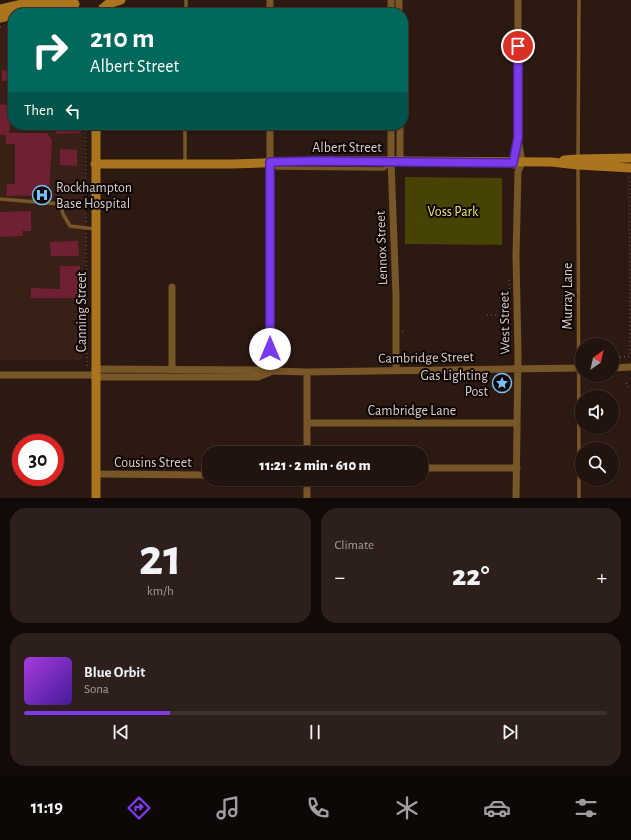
<!DOCTYPE html>
<html lang="en">
<head>
<meta charset="utf-8">
<style>
  :root { --surface:#21130e; --page:#2d201c; --text:#f1f3f6; --muted:#a29e9e; --line:#3e322e; --accent:#7c3aed }
  body { margin:0; font-family:"Alegreya Sans",sans-serif; background:var(--page); color:var(--text); height:100vh; display:flex; flex-direction:column; font-size:15px; white-space:nowrap }
  * { box-sizing:border-box; margin:0 }
  p { font-size:13px; color:var(--muted) }
  .icon { flex:none; width:22px; height:22px; fill:none; stroke:currentColor; stroke-width:2; stroke-linecap:round; stroke-linejoin:round }
  .map { position:relative; height:498px; overflow:hidden }
  .drawer { display:flex; flex-direction:column; gap:10px; padding:10px; background:#120a08; flex:1 }
  .drawer>* { flex:none }
  .hud { position:absolute; left:8px; top:8px; width:400px; height:122px; border-radius:16px; box-shadow:0 1px 3px #0004,0 0 0 1px var(--line); background:#00695c; color:#fff; overflow:hidden }
  .needle { width:26px; rotate:34deg }
  .controls { position:absolute; left:575px; top:338px; display:grid; gap:8px }
  .controls a { display:grid; place-items:center; width:44px; height:44px; border-radius:50%; background:var(--surface); box-shadow:0 1px 3px #0004,0 0 0 1px var(--line); font-size:20px }
  .speed { position:absolute; left:12px; top:434px; display:flex; gap:8px; font-size:20px; font-weight:700; text-align:center }
  .speed>* { display:grid; place-content:center; width:52px; height:52px; border-radius:50%; background:var(--surface); box-shadow:0 1px 3px #0004,0 0 0 1px var(--line); line-height:1 }
  .speed .limit { border:6px solid #d22; background:#fff; color:#111 }
  .pin { position:absolute; display:grid; place-items:center; width:34px; height:34px; color:#fff; margin:-17px; border:2px solid #fff; border-radius:50%; box-shadow:0 1px 4px #0007 }
  .me { position:absolute; width:44px; margin:-22px; rotate:0deg; stroke-linejoin:round; filter:drop-shadow(0 0 3px #0008) }
  .turn { display:flex; align-items:center; gap:14px; height:84px; padding:0 16px; font-size:18px }
  .turn .icon { width:52px; height:52px; stroke-width:2.5 }
  .turn b { display:block; font-size:28px; line-height:34px }
  .then { display:flex; align-items:center; height:38px; padding:0 16px; background:#0003; gap:8px; font-size:15px }
  .big { font-size:30px; font-weight:800; line-height:1.1 }
  .drawer .tile { flex:1; display:flex; flex-direction:column; justify-content:center; gap:6px; min-width:0; padding:0 14px; border-radius:16px; background:var(--page) }
  .drawer .dial { align-items:center; gap:0 }
  .dial b { font-size:52px; line-height:1 }
  .song { display:flex; align-items:center; gap:12px }
  .cover { width:48px; height:48px; border-radius:6px; background:linear-gradient(135deg,hsl(280 70% 55%),hsl(260 70% 35%)) }
  .played { height:4px; border-radius:2px; background:linear-gradient(90deg,var(--accent) 25%,var(--line) 25%) }
  .keys { display:flex; justify-content:space-around; direction:ltr }
  .heat { display:flex; justify-content:space-between; align-items:center; font-size:22px; direction:ltr }
  .drawer .tiles { flex:1; display:grid; gap:10px; grid-template-columns:1fr 1fr }
  .tile:last-child { grid-column:span 2 }
  .trip { position:absolute; left:202px; top:446px; width:226px; height:40px; border-radius:16px; background:var(--surface); box-shadow:0 1px 3px #0004,0 0 0 1px var(--line); font-weight:800; line-height:40px; text-align:center }
  .dock { display:flex; height:64px; justify-content:space-around; align-items:center; background:#0d0806; color:var(--muted) }
  .dock .icon { width:28px; height:28px }
  .dock .on { color:var(--accent) }
  .dock b { font-size:18px; color:var(--text) }
  .map>svg:first-child { display:block }
</style>
</head>
<body>
<div class="map">
<svg width="631" height="498" viewBox="0 0 631 498">
  <rect width="100%" height="100%" fill="#2c1912"/>
  <path fill="#382016" d="M13,23v102h70l3,102 -4,133h-82v-332z"/>
  <path fill="#464305" d="M405,177l97,1v67l-97,-1z"/>
  <path fill="#702033" d="M2,70l7,1v10h-7z
    M0,104l13,2 -4,27h38l5,7 -3,55 -43,1 1,-12h8v-40h-9v-9h-6z
    M56,125h23l1,8 -24,1z
    M60,149l17,1v16l-17,-1z
    M31,211v20h-9l1,5 -23,1v-25z
    M78,241l1,15h-28l-1,-14z
    M60,266h20v32h-49v-10l29,1z"/>
  <g fill="none" stroke-linecap="round" stroke-linejoin="round">
    <path stroke="#796862" stroke-width="1" stroke-dasharray="1 3" stroke-linecap="butt" d="M0,27l5,-2
      M85,125l1,99
      M86,233l1,135
      M509,280l2,64 -2,9
      M487,315h13l9,-9
      M402,331h4
      M427,356v6
      M612,357h15l3,-1 -1,-178 -2,-3
      M403,358l4,5 48,-1
      M626,383l3,5"/>
    <path stroke="#775627" stroke-width="3.5" d="M186,13v-13
      M185,125v39
      M578,159l1,-159
      M273,164l4,4 107,1 6,-7
      M578,167l1,331
      M0,199l60,5 3,10 7,12 25,3"/>
    <path stroke="#775627" stroke-width="7" d="M270,0v13
      M399,0v13
      M391,13v-13
      M270,125v224l3,22
      M391,125v36l5,134v75
      M400,125v36
      M514,165l-1,-2 5,-21
      M172,287v82
      M612,368l19,-1
      M95,369l163,1 12,2
      M0,375h95
      M95,377h163l15,-6 34,1 275,-4
      M307,423h210
      M307,453v-81
      M421,468h96
      M96,474l113,1
      M307,479v19
      M516,498l2,-144 -2,-98 2,-84 4,-10 -4,-24v-138"/>
    <path stroke="#aa751e" stroke-width="9" d="M103,8l5,-4 13,-4
      M0,9l31,-7h31l13,2
      M20,13c18,-4 36,-5 54,-1
      M0,18l13,-3
      M564,160l14,-1 53,-1
      M95,164h137l83,-3h85l151,1 27,3 53,3
      M96,498v-373"/>
  </g>
  <g fill="none" stroke-linecap="round" stroke-linejoin="round">
    <defs>
      <path id="route" d="M270,349v-187l45,-1 198,2 5,-25v-92"/>
    </defs>
    <use href="#route" stroke="#51269a" stroke-width="10"/>
    <use href="#route" stroke="#7c3aed" stroke-width="7"/>
  </g>
  <defs>
    <symbol id="hospital-ring" viewBox="-11 -11 22 22"><circle r="9.5" fill="#0e0604" stroke="#76c0f6" stroke-width="1.5"/><path d="M-5-5h3v3.5h4V-5h3V5h-3V1.5h-4V5h-3Z" fill="#76c0f6"/></symbol>
    <symbol id="sight-ring" viewBox="-11 -11 22 22"><circle r="9.5" fill="#0e0604" stroke="#76c0f6" stroke-width="1.5"/><path d="M0-6L1.8-2.2L6-1.7L2.9 1.2L3.7 5.4L0 3.3L-3.7 5.4L-2.9 1.2L-6-1.7L-1.8-2.2Z" fill="#76c0f6"/></symbol>
  </defs>
  <g fill-rule="evenodd">
    <use href="#hospital-ring" x="31" y="184" width="22" height="22"/>
    <use href="#sight-ring" x="491" y="372" width="22" height="22"/>
  </g>
  <g text-anchor="middle" stroke-width="4" stroke-linejoin="round" paint-order="stroke">
    <g font-size="14" fill="#dccec9" stroke="#0e0604">
      <text x="347" y="152">Albert Street</text>
      <text transform="translate(381 248) rotate(-92)" y="5">Lennox Street</text>
      <text transform="translate(567 296) rotate(-90)" y="5">Murray Lane</text>
      <text transform="translate(81 312) rotate(-90)" y="5">Canning Street</text>
      <text transform="translate(504 323) rotate(-91)" y="5">West Street</text>
      <text transform="translate(426 357) rotate(-1)" y="5">Cambridge Street</text>
      <text x="412" y="415">Cambridge Lane</text>
      <text x="153" y="467">Cousins Street</text>
    </g>
    <g font-size="14" fill="#dccec9" stroke="#0e0604" text-anchor="start">
      <text x="56" y="192">Rockhampton<tspan x="56" dy="16">Base Hospital</tspan></text>
      <text x="488" y="380" text-anchor="end">Gas Lighting<tspan x="488" dy="16">Post</tspan></text>
    </g>
    <g font-size="14" fill="#ede76e" stroke="#0e0604">
      <text x="453" y="216">Voss Park</text>
    </g>
  </g>
</svg>
<div class="controls">
<a><svg class="needle" viewBox="-14 -14 28 28"><path d="M0-13l5 13h-10z" fill="#e53935"/><path d="M0 13l5-13h-10z" fill="#a29e9e"/></svg></a>
<a><svg class="icon" aria-label="sound" viewBox="0 0 24 24"><path d="M4 9h4l5-4v14l-5-4H4zM17 9q2 3 0 6"/></svg></a>
<a><svg class="icon" aria-label="search" viewBox="0 0 24 24"><circle cx="10" cy="10" r="6"/><path d="M15 15l6 6"/></svg></a>
</div>
<div class="speed"><div class="limit">30</div></div>
<div class="pin" style="left:518px;top:46px;background:#d93025"><svg class="icon" aria-label="arrive" viewBox="0 0 24 24"><path d="M6 21V4h12l-3 4 3 4H6"/></svg></div>
<svg class="me" style="left:270px;top:349px" viewBox="-20 -20 40 40"><circle r="19" fill="#fff"/><path d="M0-13L10 11 0 6-10 11z" fill="#7c3aed"/></svg>
<div class="trip">11:21 · 2 min · 610 m</div>
<div class="hud">
<div class="turn"><svg class="icon" aria-label="right" viewBox="0 0 24 24"><path d="M7 20v-9h11M14 6l5 5-5 5"/></svg><div><b>210 m</b>Albert Street</div></div>
<div class="then">Then<svg class="icon" aria-label="left" viewBox="0 0 24 24"><path d="M17 20v-9H6M10 6l-5 5 5 5"/></svg></div>
</div>
</div>
<section class="drawer">
<div class="tiles">
<div class="tile dial"><b>21</b><p>km/h</p></div>
<div class="tile"><p>Climate</p>
<div class="heat"><a>−</a><b class="big">22°</b><a>+</a></div>
</div>
<div class="tile">
<div class="song"><i class="cover"></i><div><b>Blue Orbit</b><p>Sona</p></div></div>
<div class="played"></div>
<div class="keys"><svg class="icon" aria-label="previous" viewBox="0 0 24 24"><path d="M18 5L8 12l10 7zM5 5v14"/></svg><svg class="icon" aria-label="pause" viewBox="0 0 24 24"><path d="M8 5v14M16 5v14"/></svg><svg class="icon" aria-label="next" viewBox="0 0 24 24"><path d="M6 5l10 7-10 7zM19 5v14"/></svg></div>
</div>
</div>
</section>
<nav class="dock">
<b>11:19</b>
<svg class="icon on" aria-label="directions" viewBox="0 0 24 24"><path d="M12 3l9 9-9 9-9-9zM9 14v-3h6M13 9l2 2-2 2"/></svg>
<svg class="icon" aria-label="music" viewBox="0 0 24 24"><path d="M9 18V5l10-2v13"/><circle cx="6" cy="18" r="3"/><circle cx="16" cy="16" r="3"/></svg>
<svg class="icon" aria-label="phone" viewBox="0 0 24 24"><path d="M5 4h4l2 5-3 2q2 4 5 5l2-3 5 2v4C11 20 4 13 5 4z"/></svg>
<svg class="icon" aria-label="climate" viewBox="0 0 24 24"><path d="M12 3v18M4 7l16 10M4 17L20 7"/></svg>
<svg class="icon" aria-label="car" viewBox="0 0 24 24"><path d="M5 17H2v-5l4-1 3-4h7l3 4 3 1v5h-3M9 17h6M6 11h13"/><circle cx="7" cy="17" r="2"/><circle cx="17" cy="17" r="2"/></svg>
<svg class="icon" aria-label="filters" viewBox="0 0 24 24"><path d="M4 7h16M4 17h16"/><circle cx="9" cy="7" r="2"/><circle cx="15" cy="17" r="2"/></svg>
</nav>
</body>
</html>
